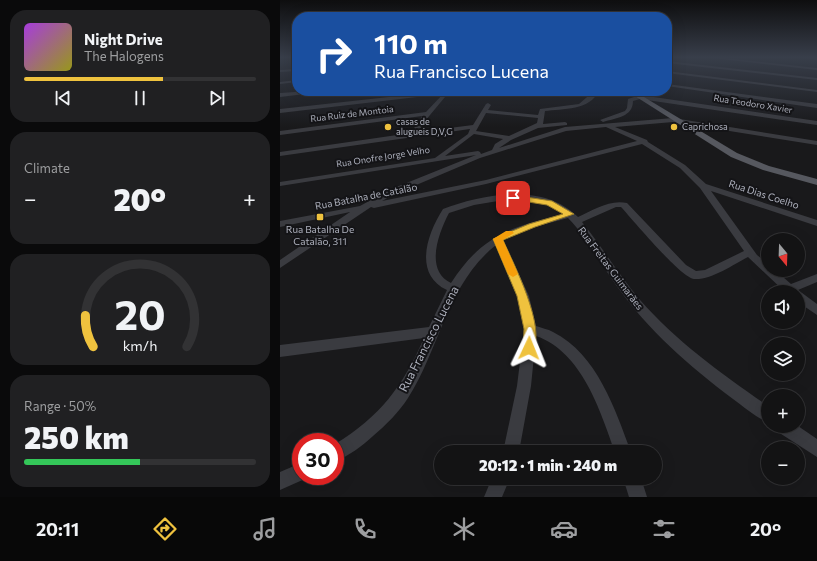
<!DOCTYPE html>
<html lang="en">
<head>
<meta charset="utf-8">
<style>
  :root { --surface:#131314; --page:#202022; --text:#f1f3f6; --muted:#9d9ea0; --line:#323234; --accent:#efc23e }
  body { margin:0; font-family:Commissioner,sans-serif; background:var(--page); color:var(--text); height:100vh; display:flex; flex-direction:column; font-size:15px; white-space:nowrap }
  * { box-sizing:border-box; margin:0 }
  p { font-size:13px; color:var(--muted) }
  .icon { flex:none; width:22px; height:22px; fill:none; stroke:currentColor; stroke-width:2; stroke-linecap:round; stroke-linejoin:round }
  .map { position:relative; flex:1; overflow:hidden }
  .sheet { display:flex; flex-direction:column; gap:10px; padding:10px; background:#0a0a0b; width:280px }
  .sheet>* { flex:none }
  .hud { position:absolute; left:12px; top:12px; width:380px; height:84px; border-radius:16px; box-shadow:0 4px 16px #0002,0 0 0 1px var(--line); background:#1a4fa0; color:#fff; overflow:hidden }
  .needle { width:26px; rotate:161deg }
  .tools { position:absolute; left:481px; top:233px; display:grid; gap:8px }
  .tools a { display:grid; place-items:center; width:44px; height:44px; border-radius:50%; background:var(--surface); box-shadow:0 4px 16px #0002,0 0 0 1px var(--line); font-size:20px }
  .speed { position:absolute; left:12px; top:433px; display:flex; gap:8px; font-size:20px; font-weight:700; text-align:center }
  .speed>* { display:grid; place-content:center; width:52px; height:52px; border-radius:50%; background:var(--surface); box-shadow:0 4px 16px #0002,0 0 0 1px var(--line); line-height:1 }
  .speed .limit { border:6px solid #d22; background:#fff; color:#111 }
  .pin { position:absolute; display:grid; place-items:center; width:34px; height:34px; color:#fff; margin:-17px; border-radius:8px; box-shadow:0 2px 6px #0006 }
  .me { position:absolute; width:44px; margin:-22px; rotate:2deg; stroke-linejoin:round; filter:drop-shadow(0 0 3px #0008) }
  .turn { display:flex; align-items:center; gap:14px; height:84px; padding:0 16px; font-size:18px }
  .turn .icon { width:52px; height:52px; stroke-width:2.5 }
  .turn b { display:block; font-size:28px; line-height:34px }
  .big { font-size:30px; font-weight:800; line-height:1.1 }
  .sheet .widget { flex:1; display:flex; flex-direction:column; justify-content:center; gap:6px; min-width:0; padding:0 14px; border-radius:16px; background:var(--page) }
  .sheet .dial { align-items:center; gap:0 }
  .dial svg { height:104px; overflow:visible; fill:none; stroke:var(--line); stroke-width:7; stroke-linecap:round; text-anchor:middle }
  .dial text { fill:var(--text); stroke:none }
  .song { display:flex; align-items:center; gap:12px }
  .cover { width:48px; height:48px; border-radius:6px; background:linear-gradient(135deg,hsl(280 70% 55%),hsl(60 70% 35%)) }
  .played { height:4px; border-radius:2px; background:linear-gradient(90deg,var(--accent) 60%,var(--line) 60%) }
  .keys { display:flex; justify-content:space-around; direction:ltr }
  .heat { display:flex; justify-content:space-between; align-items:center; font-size:22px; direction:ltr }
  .charge { height:6px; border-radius:3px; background:linear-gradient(90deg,#34c759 50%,var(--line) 0) }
  .trip { position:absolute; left:154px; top:445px; width:228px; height:40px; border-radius:20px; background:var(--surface); box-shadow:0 4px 16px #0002,0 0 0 1px var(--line); font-weight:800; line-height:40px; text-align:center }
  .dock { display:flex; height:64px; justify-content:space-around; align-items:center; background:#080808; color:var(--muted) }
  .dock .icon { width:28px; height:28px }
  .dock .selected { color:var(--accent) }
  .dock b { font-size:18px; color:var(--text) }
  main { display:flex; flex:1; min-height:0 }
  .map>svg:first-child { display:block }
</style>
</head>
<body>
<main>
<section class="sheet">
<div class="widget">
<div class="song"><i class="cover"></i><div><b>Night Drive</b><p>The Halogens</p></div></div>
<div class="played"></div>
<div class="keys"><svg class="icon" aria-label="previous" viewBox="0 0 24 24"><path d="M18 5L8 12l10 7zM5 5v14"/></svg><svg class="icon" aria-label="pause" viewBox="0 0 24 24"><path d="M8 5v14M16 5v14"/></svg><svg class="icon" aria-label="next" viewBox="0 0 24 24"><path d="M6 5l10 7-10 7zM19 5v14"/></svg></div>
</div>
<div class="widget"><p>Climate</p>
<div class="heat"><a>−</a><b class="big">20°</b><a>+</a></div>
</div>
<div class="widget dial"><svg viewBox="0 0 100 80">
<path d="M14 69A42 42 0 1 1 86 69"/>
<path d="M14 69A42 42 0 0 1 8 45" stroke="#efc23e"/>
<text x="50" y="56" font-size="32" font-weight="700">20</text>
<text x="50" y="72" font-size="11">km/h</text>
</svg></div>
<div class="widget"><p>Range · 50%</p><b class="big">250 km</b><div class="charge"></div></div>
</section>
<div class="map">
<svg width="537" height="497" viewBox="0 0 537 497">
  <rect width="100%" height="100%" fill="#19191b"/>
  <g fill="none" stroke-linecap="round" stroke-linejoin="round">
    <path fill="#3a3b40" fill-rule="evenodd" d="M0,57h5l-2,1z
      M423,57h14l100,11v2z
      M521,57l16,1v2l-14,-2z
      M387,61l150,17v2l-150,-17z
      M17,69v2l-17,1v-2z
      M387,71l150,19v2l-150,-19z
      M17,80v2l-17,2v-2z
      M387,84l150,20v4l-150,-22z
      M30,91h20l-50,6v-4z
      M163,91h7l-25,30 -7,11 55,-7 13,-21 2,-1 3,2 -3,5 50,5 2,-6 39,-5 15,-13h4c-6,19 -37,18 -53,20l-2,13 22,-2 2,1v2l-29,3 -27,12 -12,8 66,-21 108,-9 144,23v4l-144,-23 -58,5 32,13 1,2 37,23 21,19 111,36v6l-106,-35 46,64 11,9v6h7l16,14 26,-10v8l-19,8 19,14v11l-19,-13v-10h-13l-37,-35c-16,8 -36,23 -54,22 -14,-2 -61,-59 -73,-72h-5l-34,15c20,25 37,53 58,78 37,42 82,74 128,106v16c-13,-5 -24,-15 -35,-23 -44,-33 -85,-69 -117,-114 -16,-22 -29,-48 -48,-67l-41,11 -24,11 26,56 7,30c5,2 12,3 17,6 44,22 62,77 78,120h-16c-15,-42 -33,-100 -79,-116l-5,50 -12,66h-16l14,-66 7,-57 -7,-33 -21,-51c-49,39 -56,103 -88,153 -9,14 -22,27 -35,38 -11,10 -24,20 -38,25v-17c45,-27 68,-58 89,-106l-144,19v-12l149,-18 18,-37c-34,-16 -20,-56 -4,-81 41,-15 100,-27 135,8 15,-7 32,-18 49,-14l59,62 10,6 9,-1 39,-19 -44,-63 -20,-20 -38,-24 -156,40 -112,24 -3,-1 -91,61v-8l70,-48 -70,15v-6l80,-15 29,-16 87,-35 -196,31v-4l155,-24 33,-24 2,-5 -190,27v-4l131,-19 11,-17 -142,19v-4l146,-19 17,-18 -163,19v-4zM206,113l52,5 -1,5 -28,13 -33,-5zM326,127l31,14 -151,39 -104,21 13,-7 85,-36 86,-27zM194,134l29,5 -8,5 -3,6 -11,4 -1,-2 -2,-1 -33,5zM224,200c21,0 43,1 60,14 -53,13 -82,21 -113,69 -27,-13 -12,-51 -2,-70l25,-8z
      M360,95l177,26v4l-177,-26 -7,2c0,16 -17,17 -30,21l-3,-2 25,-9 2,-3 1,-9z
      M496,426h22l19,13v18l-39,-25z
      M21,463v13h7l-1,2 -27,12v-18z
      M212,478h18l-8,19h-18z
      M343,478h18l6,19h-18z"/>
    <path fill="#56585f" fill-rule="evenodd" d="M347,91h7l103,62 32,13 48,13v6l-54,-15 -32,-13z"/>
  </g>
  <linearGradient id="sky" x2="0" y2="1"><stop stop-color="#0e0e0f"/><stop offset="0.45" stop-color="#383e4a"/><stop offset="1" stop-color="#383e4a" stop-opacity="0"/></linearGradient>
  <rect width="537" height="127" fill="url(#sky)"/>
  <path fill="#efc23e" stroke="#9b7e28" d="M233,195l39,6 22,13 -39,13 -32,13c11,25 43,86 30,112l-4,1 -4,-1 -2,-4 1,-19 -7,-33 -24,-57 36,-15 34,-10 -16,-9 -37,-6v-3z"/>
  <path fill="#f59e0b" d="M226,231h6l2,2 -11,7 15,34 -5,3 -5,-3 -15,-35z"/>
  <g fill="#efc23e" stroke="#141417" stroke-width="1.5">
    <circle cx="108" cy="127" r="4"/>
    <circle cx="394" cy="127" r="4"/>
    <rect x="36" y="213" width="8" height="8" rx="2"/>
  </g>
  <g text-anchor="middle" stroke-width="4" stroke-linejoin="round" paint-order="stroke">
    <g font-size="9" fill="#acafbb" stroke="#141417">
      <text transform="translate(473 104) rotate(9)" y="3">Rua Teodoro Xavier</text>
      <text transform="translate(72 114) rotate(-7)" y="3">Rua Ruiz de Montoia</text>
      <text transform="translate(103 157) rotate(-9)" y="3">Rua Onofre Jorge Velho</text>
    </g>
    <g font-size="9" fill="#acafbb" stroke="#141417" text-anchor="start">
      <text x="116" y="125">casas de<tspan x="116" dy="10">alugueis D,V,G</tspan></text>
      <text x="402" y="130">Caprichosa</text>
    </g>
    <g font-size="10" fill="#acafbb" stroke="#141417">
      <text transform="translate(484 194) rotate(18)" y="4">Rua Dias Coelho</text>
      <text transform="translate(86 196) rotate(-11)" y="4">Rua Batalha de Catalão</text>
      <text transform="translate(331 268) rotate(53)" y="4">Rua Freitas Guimarães</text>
    </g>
    <g font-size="10" fill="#acafbb" stroke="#141417">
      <text x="40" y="233">Rua Batalha De<tspan x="40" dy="12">Catalão, 311</tspan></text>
    </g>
    <g font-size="12" fill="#acafbb" stroke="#141417">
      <text transform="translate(149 339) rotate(-63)" y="4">Rua Francisco Lucena</text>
    </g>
  </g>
</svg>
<div class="tools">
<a><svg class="needle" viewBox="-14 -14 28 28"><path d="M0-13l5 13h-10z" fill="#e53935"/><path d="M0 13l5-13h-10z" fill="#9d9ea0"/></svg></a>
<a><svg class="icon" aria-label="sound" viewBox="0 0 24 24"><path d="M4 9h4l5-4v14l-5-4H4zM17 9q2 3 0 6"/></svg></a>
<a><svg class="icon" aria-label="layers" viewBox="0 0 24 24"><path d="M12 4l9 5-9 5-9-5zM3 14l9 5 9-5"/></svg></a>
<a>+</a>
<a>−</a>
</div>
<div class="speed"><div class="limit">30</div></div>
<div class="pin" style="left:233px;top:198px;background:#d93025"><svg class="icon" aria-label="arrive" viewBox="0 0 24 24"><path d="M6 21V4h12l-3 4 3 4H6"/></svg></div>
<svg class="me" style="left:249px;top:348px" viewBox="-20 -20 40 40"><path d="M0-17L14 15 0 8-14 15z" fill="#efc23e" stroke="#fff" stroke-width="4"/></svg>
<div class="trip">20:12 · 1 min · 240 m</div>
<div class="hud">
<div class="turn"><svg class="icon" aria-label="right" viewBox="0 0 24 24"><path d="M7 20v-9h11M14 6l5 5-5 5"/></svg><div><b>110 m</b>Rua Francisco Lucena</div></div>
</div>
</div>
</main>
<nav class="dock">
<b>20:11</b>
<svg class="icon selected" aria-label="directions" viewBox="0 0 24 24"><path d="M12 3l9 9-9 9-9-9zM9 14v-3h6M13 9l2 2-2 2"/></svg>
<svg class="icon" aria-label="music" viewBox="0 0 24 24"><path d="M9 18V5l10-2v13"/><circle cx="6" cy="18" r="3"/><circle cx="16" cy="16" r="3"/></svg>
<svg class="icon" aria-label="phone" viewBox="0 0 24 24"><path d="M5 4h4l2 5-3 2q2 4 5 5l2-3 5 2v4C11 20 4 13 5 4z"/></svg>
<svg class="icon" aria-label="climate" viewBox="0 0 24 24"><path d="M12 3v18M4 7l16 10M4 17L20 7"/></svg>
<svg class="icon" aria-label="car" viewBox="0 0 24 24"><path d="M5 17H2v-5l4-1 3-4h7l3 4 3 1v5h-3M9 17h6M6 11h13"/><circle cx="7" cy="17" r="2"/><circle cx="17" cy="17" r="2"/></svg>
<svg class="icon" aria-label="filters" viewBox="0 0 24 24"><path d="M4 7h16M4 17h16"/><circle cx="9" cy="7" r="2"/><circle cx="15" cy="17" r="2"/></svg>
<b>20°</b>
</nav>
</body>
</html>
